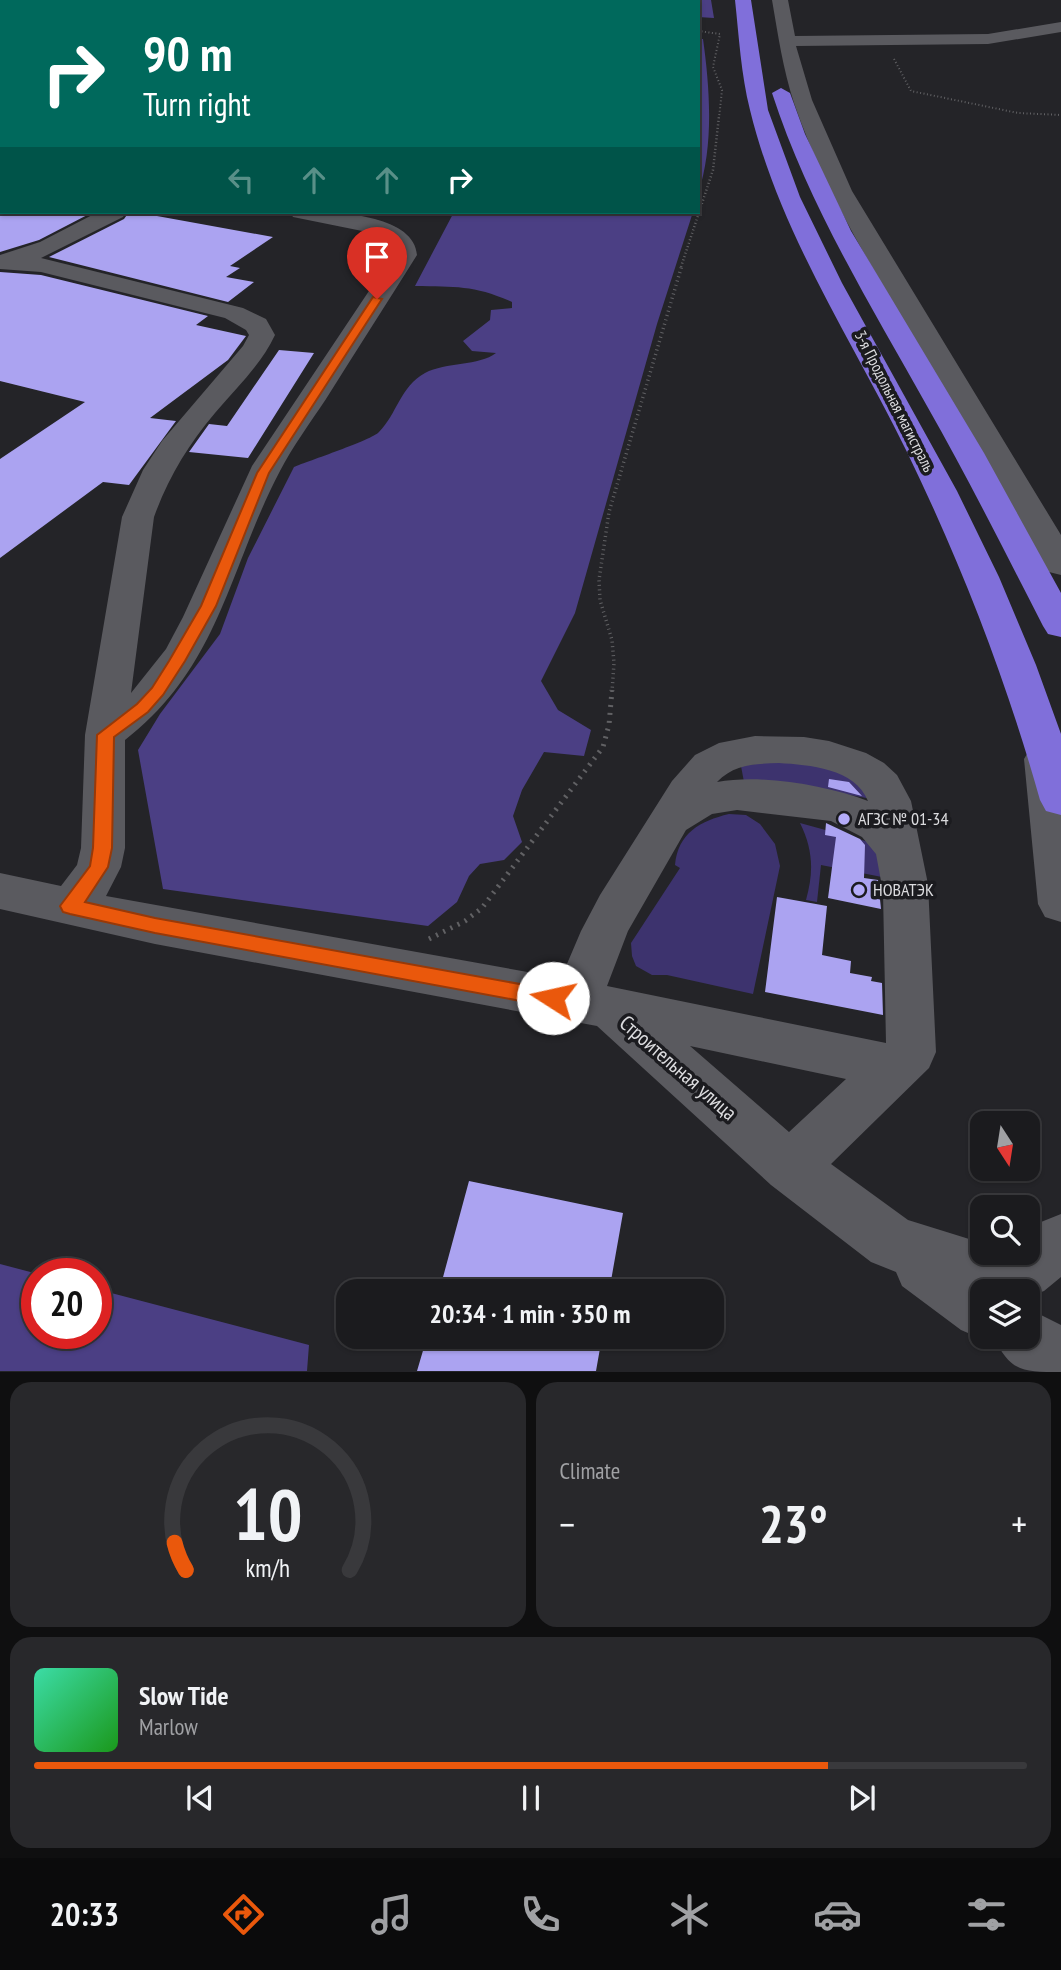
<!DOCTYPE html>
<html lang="en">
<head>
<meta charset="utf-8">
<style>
  :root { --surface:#1b1b1e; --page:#28282b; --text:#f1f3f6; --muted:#a0a1a4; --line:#39393c; --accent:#ea580c }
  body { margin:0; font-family:"PT Sans Narrow",sans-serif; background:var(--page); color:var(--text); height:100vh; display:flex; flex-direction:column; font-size:26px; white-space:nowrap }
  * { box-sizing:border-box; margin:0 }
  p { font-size:23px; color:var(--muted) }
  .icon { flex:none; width:38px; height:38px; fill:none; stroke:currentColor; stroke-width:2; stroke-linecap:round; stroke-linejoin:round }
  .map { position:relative; height:1372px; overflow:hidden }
  .panel { display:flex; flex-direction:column; gap:10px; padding:10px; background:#0f0f10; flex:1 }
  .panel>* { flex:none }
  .top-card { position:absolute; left:0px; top:0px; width:700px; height:214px; box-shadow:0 2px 5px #0004,0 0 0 2px var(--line); background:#00695c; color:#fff; overflow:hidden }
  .needle { width:46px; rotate:168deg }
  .tools { position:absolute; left:970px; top:1111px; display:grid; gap:14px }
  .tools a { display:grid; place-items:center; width:70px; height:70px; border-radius:14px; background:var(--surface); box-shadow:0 2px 5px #0004,0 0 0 2px var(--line); font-size:35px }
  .speed { position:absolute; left:21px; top:1258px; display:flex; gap:14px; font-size:35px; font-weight:700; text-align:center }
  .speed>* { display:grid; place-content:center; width:91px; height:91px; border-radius:50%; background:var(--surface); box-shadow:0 2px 5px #0004,0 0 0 2px var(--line); line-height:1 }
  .speed .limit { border:10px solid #d22; background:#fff; color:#111 }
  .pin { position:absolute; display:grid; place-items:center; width:60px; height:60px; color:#fff; margin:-72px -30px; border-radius:50% 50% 50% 0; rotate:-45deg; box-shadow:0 0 7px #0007 }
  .pin .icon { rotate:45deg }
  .me { position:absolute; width:77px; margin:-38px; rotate:280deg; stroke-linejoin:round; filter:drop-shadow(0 0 5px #0008) }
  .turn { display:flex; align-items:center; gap:24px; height:147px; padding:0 28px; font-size:32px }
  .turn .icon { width:91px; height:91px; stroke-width:2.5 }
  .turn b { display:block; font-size:49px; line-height:60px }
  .lanes { display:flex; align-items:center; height:66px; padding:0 28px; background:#0003; justify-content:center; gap:35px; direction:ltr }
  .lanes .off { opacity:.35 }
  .big { font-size:52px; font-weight:800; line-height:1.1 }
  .panel .widget { flex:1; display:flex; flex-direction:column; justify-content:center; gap:10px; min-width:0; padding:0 24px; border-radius:21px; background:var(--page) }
  .panel .dial { align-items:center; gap:0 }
  .dial svg { height:182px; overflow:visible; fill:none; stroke:var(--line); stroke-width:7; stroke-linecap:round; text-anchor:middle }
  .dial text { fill:var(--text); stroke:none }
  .song { display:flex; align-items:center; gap:21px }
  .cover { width:84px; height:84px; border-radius:10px; background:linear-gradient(135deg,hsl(160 70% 55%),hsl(120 70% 35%)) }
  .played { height:7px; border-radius:4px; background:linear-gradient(90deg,var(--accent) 80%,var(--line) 80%) }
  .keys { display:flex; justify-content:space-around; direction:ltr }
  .heat { display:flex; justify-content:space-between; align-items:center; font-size:38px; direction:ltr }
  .panel .tiles { flex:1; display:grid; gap:10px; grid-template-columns:1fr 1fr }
  .widget:last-child { grid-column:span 2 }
  .trip { position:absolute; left:336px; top:1279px; width:388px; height:70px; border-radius:21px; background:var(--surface); box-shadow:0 2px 5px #0004,0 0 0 2px var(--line); font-weight:800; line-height:70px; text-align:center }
  .tab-bar { display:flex; height:112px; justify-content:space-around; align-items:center; background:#0b0b0c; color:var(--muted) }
  .tab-bar .icon { width:49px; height:49px }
  .tab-bar .selected { color:var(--accent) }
  .tab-bar b { font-size:32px; color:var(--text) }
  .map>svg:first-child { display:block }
</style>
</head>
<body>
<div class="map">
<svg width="1061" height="1372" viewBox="0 0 1061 1372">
  <rect width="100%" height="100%" fill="#242428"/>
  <path fill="#3d336e" d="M782,760l60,10 30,29 -44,-8 -84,-9 -3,-16z
    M729,814l17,1 14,9 15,20 5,22 -27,128 -86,-19h-15l-16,-9 -4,-10 -1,-13 49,-75 -5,-3c3,-32 25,-44 54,-51z
    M800,823l69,19 9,9 9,27 -66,-13 -4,37 -11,-2c8,-28 7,-51 -6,-77z"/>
  <path fill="#4b3f84" d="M543,0h168l3,18 -16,-1v-15z
    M698,39h5c7,50 11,107 -5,155z
    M454,212h239l-36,112 -82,289 -34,68 17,29 33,20 -7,26 -40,-4 -22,38 -9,26 9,26 -18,18 -24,4 -11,12 -12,26 -29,24 -265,-37 -25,-139 22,-36 60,-80 28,-76 46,-91c14,-6 78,-27 85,-35 18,-18 21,-45 46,-59 21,-11 54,-7 71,-20l-24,-2 -9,-10 27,-21 1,-10 21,-2v-6c-38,-17 -56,-15 -97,-16z
    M0,1264l38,10 -1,60h59v-45l213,56 -2,26h-307z"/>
  <path fill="#aba3f1" d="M0,212h93l-54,28 -39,12z
    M129,212h6l138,25 -43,29 10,2 -14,9 28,5 -26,20 -179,-45 75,-38z
    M0,272l41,3 167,41 -12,9 50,11 -18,24 -78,58 26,3 -47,64 -26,-3 -103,76v-99l85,-57 -85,-21z
    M279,350l35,3 -66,105 -59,-6 20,-28 18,2z
    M829,779l20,3 13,14 -34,-9z
    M826,823l34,16 5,6 -1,33 14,2 3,29 -53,-11 8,-61 -11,-2z
    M777,897l50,9 -5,49 29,6 -1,12 22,4 -1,4 11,2 1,32 -118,-23z
    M469,1181l154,32 -14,79h-170z
    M427,1337h175l-6,34h-179z"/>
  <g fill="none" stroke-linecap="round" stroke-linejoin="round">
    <path stroke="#616164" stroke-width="2" stroke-dasharray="1 2.5" stroke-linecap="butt" d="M512,0l5,2
      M698,31l22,3 -7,33 9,23 -3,28
      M894,59l17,32 107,22 43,2"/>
    <path stroke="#616164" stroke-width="2.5" stroke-dasharray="1 2.5" stroke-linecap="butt" d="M681,267l32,-97 6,-54"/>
    <path stroke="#616164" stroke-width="3.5" stroke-dasharray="1 3.5" stroke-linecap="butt" d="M612,692l2,-29 -2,-23 -12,-40 -1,-20 10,-68 73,-247"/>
    <path stroke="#616164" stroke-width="5" stroke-dasharray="2 6" stroke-linecap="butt" d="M429,939l36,-18 17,-13 121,-161 6,-22 3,-35"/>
    <path fill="#5a5a5f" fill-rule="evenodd" d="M772,0h16l7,36 193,-2 73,-12v10l-73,12 -192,2 16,54 40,91 209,344v40l-12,-3 -5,-7c-35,-66 -72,-130 -110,-194 -52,-87 -107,-172 -140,-268 -11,-34 -16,-68 -22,-103z
      M0,149h2v12h-2z
      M98,212h28l-3,5 -82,41 202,50 23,11 9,16c-14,30 -39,53 -60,78 -27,32 -47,65 -61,104l-23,176 35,-44 17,-32 69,-151 141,-211 -2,-11 -9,-9 -89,-18 -3,-5c32,-1 124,-1 127,43 -30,48 -61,96 -91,144 -16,24 -33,47 -46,72 -52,99 -60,195 -155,269v108l-4,19 -15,29 455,82 20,-47 19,-36 72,-114 23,-26 24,-12 36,-7 49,1 25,4 37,12 18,10 13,12 14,26 17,83 8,168 -7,16 -98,96 77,56 74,23v10h45v-21l14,-10 20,-8v63l-17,14 -17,6v-5h-45v45h5l-5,2 -21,-9 -59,-44 -6,-14 -25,-10 -100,-77 -174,-159 -442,-82 -155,-35v-36l61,13 16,-21 4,-17 4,-113 37,-218 21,-47 19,-29 81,-95 6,-11 -3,-5 -21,-12 -184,-46 -41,-3v-14l40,-13zM779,763c30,2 76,5 89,38 -43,-16 -106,-27 -151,-19 17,-18 38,-18 62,-19zM737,810l94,11 31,16 14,17 7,38 3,151 -279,-57 21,-55 58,-101 26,-16zM690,1046l156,33 -57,53z
      M1044,745l14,4 3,4v169l-16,-5 -7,-13 -14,-145 6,-10z
      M1027,1308l34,17v47c-38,0 -51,0 -67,-35h33z"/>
    <path fill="#806fda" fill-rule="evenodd" d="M735,0h16l17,110 32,87 42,86 115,208 42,86 37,88 25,69v81l-15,-4 -6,-11c-34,-121 -79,-237 -134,-350 -55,-112 -126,-217 -156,-340 -9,-36 -11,-73 -15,-110z
      M781,88l9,5 15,41 46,97 133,222 77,140v44l-13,-3 -5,-8c-38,-74 -75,-148 -116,-220 -57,-102 -119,-202 -155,-313z"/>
  </g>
  <path fill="#ea580c" stroke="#983908" stroke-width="2" d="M373,297l9,2 -113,174 -53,133 -31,55 -22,34 -15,17 -34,25 -2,111 -4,19 -23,35 70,16 398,72 7,2 3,6 -3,6 -7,3 -398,-74 -85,-19 -7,-2 -3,-6 30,-40 3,-18 4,-113 40,-31 15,-16 17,-27 32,-55 56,-133z"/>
  <g fill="#b4acf9" stroke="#1b1b1f" stroke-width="2.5">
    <circle cx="844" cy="819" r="7"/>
    <circle cx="859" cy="890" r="7"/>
  </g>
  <g text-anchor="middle" stroke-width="7" stroke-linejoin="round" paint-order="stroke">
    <g font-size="16" fill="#dbdbde" stroke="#1b1b1f">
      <text transform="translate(895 401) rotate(63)" y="6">3-я Продольная магистраль</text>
    </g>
    <g font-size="18" fill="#dbdbde" stroke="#1b1b1f" text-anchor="start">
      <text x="858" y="825">АГЗС № 01-34</text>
      <text x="873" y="896">НОВАТЭК</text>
    </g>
    <g font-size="21" fill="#dbdbde" stroke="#1b1b1f">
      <text transform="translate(678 1068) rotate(41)" y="7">Строительная улица</text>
    </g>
  </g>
</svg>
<div class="tools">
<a><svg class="needle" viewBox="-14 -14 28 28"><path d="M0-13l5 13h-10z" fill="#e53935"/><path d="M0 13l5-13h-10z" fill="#a0a1a4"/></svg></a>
<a><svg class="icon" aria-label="search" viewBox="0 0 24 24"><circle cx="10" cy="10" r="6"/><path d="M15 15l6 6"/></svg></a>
<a><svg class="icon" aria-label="layers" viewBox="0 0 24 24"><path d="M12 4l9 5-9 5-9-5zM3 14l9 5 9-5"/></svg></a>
</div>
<div class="speed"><div class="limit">20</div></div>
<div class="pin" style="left:377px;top:299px;background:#d93025"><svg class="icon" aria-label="arrive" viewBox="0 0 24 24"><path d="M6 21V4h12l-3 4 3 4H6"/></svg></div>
<svg class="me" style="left:553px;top:998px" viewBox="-20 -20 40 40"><circle r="19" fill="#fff"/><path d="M0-13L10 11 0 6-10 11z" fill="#ea580c"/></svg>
<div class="trip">20:34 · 1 min · 350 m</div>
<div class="top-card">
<div class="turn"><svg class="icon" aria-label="right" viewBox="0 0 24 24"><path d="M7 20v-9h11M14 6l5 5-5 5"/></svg><div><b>90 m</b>Turn right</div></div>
<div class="lanes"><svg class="icon off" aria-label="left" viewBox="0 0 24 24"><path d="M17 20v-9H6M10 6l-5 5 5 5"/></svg><svg class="icon off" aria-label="ahead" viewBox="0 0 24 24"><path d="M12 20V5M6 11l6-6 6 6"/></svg><svg class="icon off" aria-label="ahead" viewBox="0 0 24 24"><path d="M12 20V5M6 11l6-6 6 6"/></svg><svg class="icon" aria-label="right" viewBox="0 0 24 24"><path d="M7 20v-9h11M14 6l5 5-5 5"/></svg></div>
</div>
</div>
<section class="panel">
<div class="tiles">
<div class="widget dial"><svg viewBox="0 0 100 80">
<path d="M14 69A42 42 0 1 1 86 69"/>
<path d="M14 69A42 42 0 0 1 9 57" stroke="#ea580c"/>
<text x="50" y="56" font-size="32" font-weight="700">10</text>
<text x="50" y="72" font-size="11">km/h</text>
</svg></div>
<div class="widget"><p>Climate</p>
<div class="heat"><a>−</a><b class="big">23°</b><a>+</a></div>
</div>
<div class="widget">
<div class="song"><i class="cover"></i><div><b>Slow Tide</b><p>Marlow</p></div></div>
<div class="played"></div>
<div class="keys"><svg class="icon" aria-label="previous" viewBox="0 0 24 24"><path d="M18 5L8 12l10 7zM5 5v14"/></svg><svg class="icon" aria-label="pause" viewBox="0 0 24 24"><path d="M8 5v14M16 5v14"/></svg><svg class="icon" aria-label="next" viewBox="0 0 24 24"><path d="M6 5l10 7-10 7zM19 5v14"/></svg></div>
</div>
</div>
</section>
<nav class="tab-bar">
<b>20:33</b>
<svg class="icon selected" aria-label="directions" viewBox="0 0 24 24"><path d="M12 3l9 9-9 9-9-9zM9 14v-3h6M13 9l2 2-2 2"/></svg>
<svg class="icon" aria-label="music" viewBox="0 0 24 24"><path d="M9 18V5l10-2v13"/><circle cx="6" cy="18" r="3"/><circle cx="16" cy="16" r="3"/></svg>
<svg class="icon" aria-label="phone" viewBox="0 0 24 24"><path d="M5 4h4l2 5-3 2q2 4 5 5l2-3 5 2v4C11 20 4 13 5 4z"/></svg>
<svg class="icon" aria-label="climate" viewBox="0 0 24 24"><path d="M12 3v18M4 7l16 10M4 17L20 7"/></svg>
<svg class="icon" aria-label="car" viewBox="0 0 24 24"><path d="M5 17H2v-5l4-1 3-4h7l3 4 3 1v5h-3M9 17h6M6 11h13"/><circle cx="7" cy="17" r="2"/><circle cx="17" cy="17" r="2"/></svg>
<svg class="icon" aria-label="filters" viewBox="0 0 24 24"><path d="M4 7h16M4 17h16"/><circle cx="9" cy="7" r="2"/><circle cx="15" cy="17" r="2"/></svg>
</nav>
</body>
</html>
